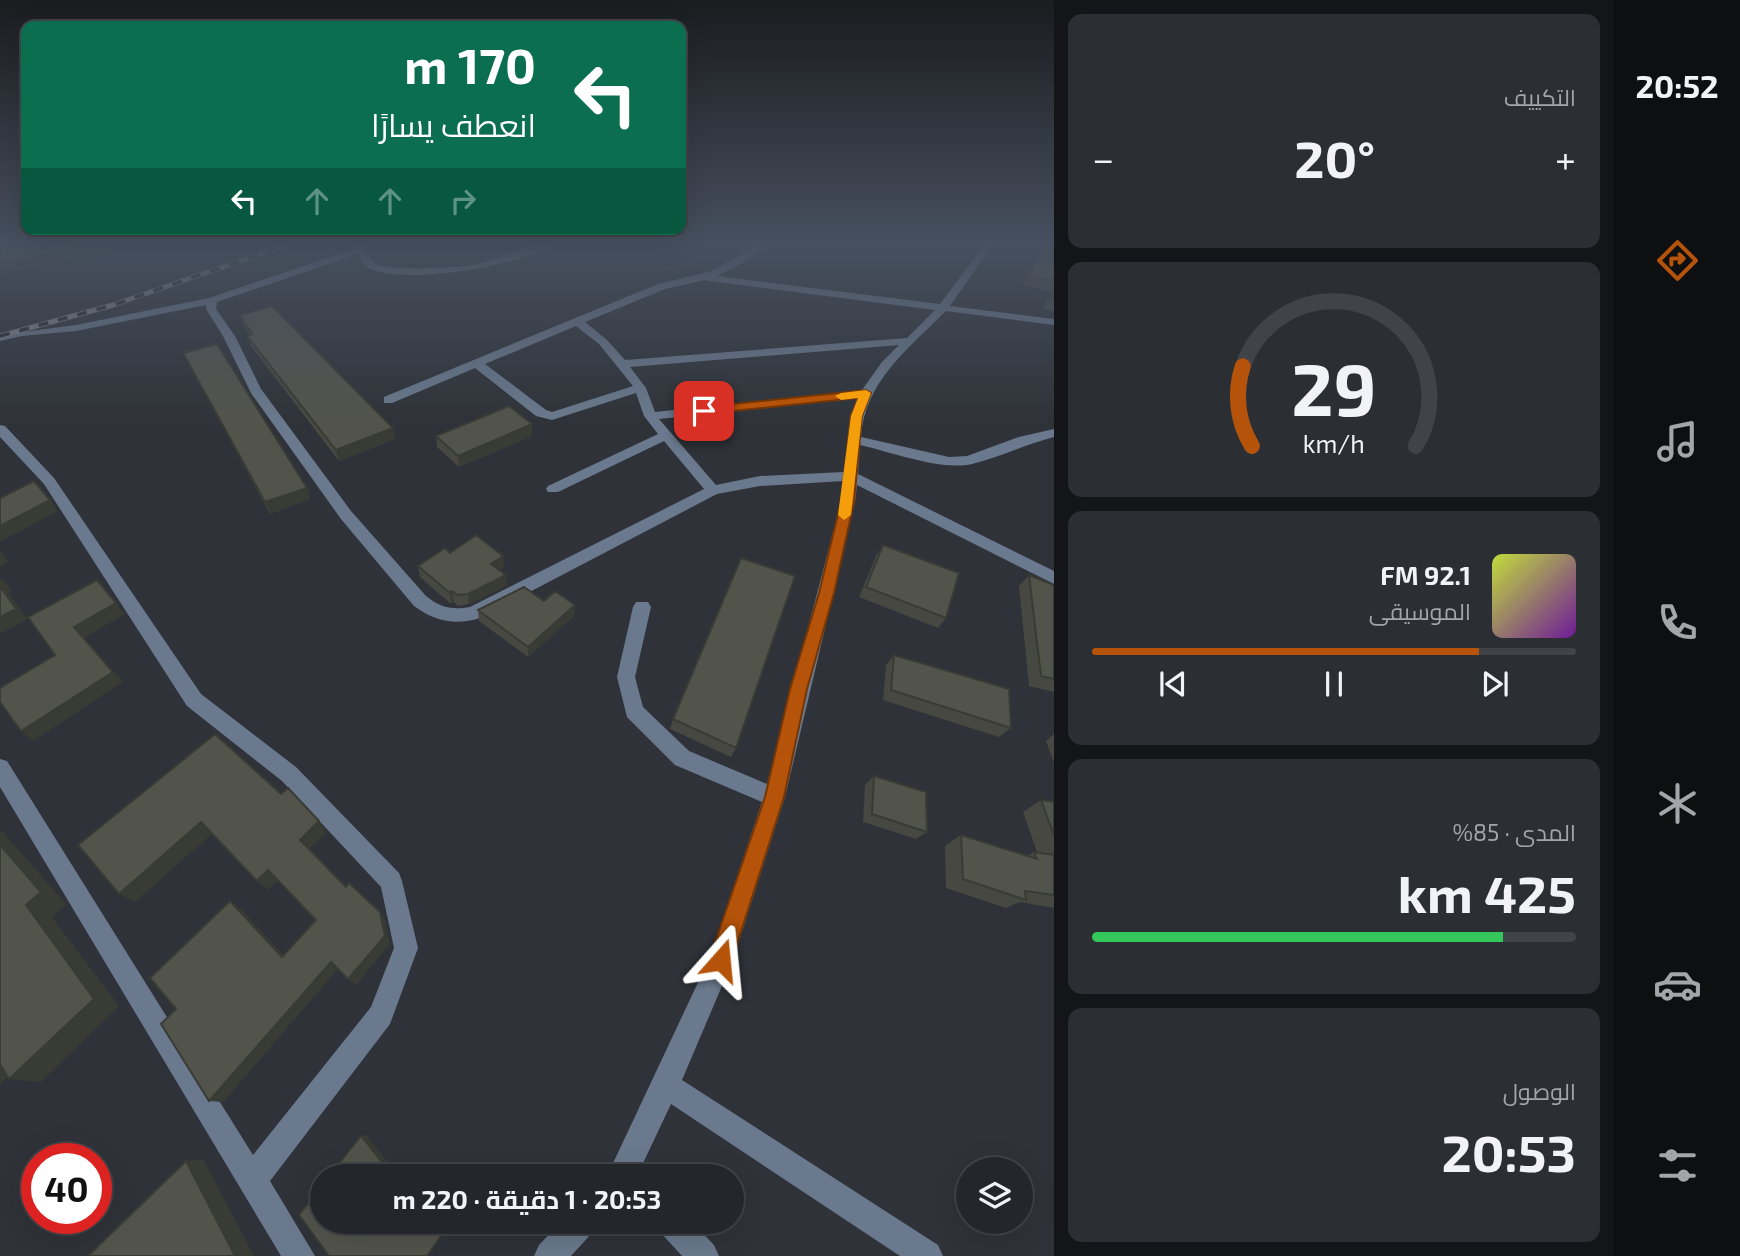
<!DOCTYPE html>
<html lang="ar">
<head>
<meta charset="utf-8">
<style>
  :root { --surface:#23262b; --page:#2b2e33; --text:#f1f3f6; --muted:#a3a5a9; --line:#404347; --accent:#b45309 }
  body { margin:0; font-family:"Exo 2",Cairo,sans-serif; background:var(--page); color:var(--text); direction:rtl; height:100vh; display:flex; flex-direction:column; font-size:26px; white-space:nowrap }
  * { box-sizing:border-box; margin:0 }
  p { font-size:23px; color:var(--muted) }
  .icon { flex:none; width:38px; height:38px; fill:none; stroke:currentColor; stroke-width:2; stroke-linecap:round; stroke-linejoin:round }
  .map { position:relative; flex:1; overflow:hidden; direction:ltr }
  .drawer { display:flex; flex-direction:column; gap:14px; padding:14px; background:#131518; width:560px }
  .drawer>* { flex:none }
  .top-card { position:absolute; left:21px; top:21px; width:665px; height:214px; border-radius:14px; box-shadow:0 7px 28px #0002,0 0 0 2px var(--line); direction:rtl; background:#0b6e4f; color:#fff; overflow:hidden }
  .controls { position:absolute; left:956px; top:1157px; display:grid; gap:14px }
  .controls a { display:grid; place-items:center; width:77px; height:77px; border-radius:50%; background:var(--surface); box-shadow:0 7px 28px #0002,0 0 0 2px var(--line); font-size:35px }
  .speed { position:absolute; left:21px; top:1143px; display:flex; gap:14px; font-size:35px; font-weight:700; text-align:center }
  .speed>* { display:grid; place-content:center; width:91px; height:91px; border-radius:50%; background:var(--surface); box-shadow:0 7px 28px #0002,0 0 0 2px var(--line); line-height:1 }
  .speed .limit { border:10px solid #d22; background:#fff; color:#111 }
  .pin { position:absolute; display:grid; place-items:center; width:60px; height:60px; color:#fff; margin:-30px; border-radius:14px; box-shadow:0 4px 10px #0006 }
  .me { position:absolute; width:77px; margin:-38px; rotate:18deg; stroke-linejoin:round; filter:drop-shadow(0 0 5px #0008) }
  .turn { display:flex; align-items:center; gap:24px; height:147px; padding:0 35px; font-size:32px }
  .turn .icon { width:91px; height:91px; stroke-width:2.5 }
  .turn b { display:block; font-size:49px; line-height:60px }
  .lanes { display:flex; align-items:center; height:66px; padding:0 35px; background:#0003; justify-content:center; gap:35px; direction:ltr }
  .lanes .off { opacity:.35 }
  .big { font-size:52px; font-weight:700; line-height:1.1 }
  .drawer .widget { flex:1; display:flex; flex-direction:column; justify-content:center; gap:10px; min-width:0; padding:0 24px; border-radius:14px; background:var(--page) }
  .drawer .dial { align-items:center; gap:0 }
  .dial svg { height:182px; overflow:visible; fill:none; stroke:var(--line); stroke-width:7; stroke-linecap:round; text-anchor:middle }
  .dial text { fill:var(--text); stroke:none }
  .song { display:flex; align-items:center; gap:21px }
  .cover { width:84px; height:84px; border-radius:10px; background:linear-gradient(135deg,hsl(70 70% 55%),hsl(280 70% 35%)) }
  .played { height:7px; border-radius:4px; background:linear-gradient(90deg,var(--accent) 80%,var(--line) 80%) }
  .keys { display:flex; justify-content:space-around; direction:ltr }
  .heat { display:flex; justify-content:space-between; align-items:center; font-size:38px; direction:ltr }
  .charge { height:10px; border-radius:5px; background:linear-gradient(90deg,#34c759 85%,var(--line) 0) }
  .trip { position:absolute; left:310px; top:1164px; width:434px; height:70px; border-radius:35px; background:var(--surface); box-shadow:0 7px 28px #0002,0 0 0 2px var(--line); font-weight:700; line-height:70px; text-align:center; direction:rtl }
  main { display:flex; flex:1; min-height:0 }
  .tabs { display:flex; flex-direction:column; width:126px; justify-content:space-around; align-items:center; background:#0e0f11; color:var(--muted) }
  .tabs .icon { width:49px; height:49px }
  .tabs .current { color:var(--accent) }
  .tabs b { font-size:32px; color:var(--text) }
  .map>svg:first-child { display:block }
</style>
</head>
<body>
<main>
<nav class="tabs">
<b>20:52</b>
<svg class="icon current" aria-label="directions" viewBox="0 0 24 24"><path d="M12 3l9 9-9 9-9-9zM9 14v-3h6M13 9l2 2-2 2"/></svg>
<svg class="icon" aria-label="music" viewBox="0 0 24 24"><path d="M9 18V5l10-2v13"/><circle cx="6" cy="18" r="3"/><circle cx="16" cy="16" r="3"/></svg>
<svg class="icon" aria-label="phone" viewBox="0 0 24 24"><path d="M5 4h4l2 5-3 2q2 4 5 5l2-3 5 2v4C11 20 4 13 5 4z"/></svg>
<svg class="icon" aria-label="climate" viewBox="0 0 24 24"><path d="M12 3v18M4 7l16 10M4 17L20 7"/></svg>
<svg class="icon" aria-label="car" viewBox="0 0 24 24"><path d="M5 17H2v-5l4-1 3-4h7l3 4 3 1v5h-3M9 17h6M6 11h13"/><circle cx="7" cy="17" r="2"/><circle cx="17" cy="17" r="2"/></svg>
<svg class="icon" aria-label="filters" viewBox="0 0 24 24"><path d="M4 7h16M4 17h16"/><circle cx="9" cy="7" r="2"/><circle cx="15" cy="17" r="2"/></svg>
</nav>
<section class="drawer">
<div class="widget"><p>التكييف</p>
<div class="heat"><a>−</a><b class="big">20°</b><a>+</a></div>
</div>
<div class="widget dial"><svg viewBox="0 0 100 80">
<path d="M14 69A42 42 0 1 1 86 69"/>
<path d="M14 69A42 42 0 0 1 10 34" stroke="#b45309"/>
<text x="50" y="56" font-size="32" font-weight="700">29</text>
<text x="50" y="72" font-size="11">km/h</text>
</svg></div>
<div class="widget">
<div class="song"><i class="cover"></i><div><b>92.1 FM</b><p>الموسيقى</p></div></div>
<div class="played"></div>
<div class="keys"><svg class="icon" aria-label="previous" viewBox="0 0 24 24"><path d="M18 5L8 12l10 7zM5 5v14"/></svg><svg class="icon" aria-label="pause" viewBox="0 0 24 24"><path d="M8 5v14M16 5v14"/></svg><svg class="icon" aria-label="next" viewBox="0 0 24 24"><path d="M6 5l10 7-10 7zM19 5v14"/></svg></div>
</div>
<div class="widget"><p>المدى · 85%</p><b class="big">425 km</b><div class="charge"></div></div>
<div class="widget"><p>الوصول</p><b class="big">20:53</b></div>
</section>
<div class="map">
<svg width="1054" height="1256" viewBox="0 0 1054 1256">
  <rect width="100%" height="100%" fill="#2f3339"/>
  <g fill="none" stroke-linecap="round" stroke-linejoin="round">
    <path fill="#6a798d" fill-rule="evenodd" d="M359,244h8l-2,6c2,5 5,10 9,13 14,9 85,5 103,1 26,-6 52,-22 79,-20 -31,21 -157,43 -189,23 -5,-3 -7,-8 -9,-13l-141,48 -1,7 19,27 26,53 90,122 75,85c15,12 26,14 44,11l234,-118 -40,-48 -106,51h-10l-2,-3 2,-3 110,-52 -14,-18 -8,-23 -84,27 -16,-4 -61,-48 -83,35h-8v-6l274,-113 54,-13 46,-27h10l-27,20 -24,12 223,28 45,-60h8l-43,62 104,13v6l-108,-14c-38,38 -81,70 -85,126l88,20 18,-1 52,-19 35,-8v8c-28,7 -54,20 -82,27 -31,7 -81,-12 -112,-19l-2,29 196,97v13l-197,-99 -2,17 -70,295 -52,163 -51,120 256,165 5,11h-43l-229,-152 -34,72h-30l103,-219 52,-155 -87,-37 -48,-48 -10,-40 16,-70 3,-5h12l3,5 -16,70 8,30 46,44 78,33 74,-282 2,-21 -83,5 -43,8 -237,124c-24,8 -46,3 -66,-12l-73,-87 -90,-126 -28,-57 -17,-27v-4l-130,26 -54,5 -22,5v-6l76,-10 133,-27 147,-50zM705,280l4,1 226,29 -28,28 -282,22 -18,-20 -22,-18 80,-33zM576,326l23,18 34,42 -81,26 -6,-2 -61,-46zM899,345l-17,17 -20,28 -207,22 -9,-24 -16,-21zM858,398l-8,18 -6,56 -84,4 -44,9 -57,-66z
      M0,425l5,1 49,52 147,216 95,73 103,106 3,8 16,67 -28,76 -120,157 45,75h-34l-281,-469v-28l7,2 246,394 118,-148 23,-59 -13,-61 -99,-106 -95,-75 -143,-222 -44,-47z
      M561,1222h35l-4,11 -21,23h-37l5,-11z
      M657,1222h35l22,23 5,11h-37l-21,-23z"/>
    <defs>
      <path id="rail" d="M0,336l113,-31 176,-61"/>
    </defs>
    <use href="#rail" stroke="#83868c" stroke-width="5"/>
    <use href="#rail" stroke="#25292f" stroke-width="3.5" stroke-dasharray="10" stroke-linecap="butt"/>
  </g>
  <path fill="#474841" d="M949,244h27l-4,5z
    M1046,244h8v68l-11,-3 9,-17 -30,-7 14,-26 6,-10h1z
    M240,315l155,124 -56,22 -88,-115 -4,-10 3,-1 -6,-9z
    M183,353l124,135 3,11 -40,15 -82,-151z
    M532,424v12l-73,31 -22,-20 -1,-11z
    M883,545l63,73 -8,10 -79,-31 17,-41z
    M450,553l54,14 -4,3 7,15 -38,19 -11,2 -4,-4 -3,2 -31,-27 -2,-11z
    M1029,575l25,10v107l-25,-6 -10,-100z
    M544,601l31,4 -1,11 -46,41 -49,-36 -1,-11z
    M894,655l117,73 -12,9 -116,-37 3,-35z
    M673,719l63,29 -5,9 -61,-28z
    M1054,734v29l-8,-22z
    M874,776l53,56 -11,7 -53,-17 2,-37z
    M1041,800l13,2v106l-34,-6 -14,6 -60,-20 -1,-42 16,-11 66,21 7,-4h3l-14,-40z"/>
  <path fill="#393b35" d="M93,244h45v1l-138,30v-12z
    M532,424v12l-73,31 -1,-11z
    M393,428l2,11 -56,22 -3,-11z
    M307,488l3,11 -40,15 -5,-12z
    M50,500l8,11 -58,31v-16z
    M0,550l9,12 -9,5z
    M503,556l1,11 -12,8 -1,-11z
    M506,575l1,10 -38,19 -1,-10z
    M2,579l10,11 -4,2 19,27 -27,15v-54z
    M452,591l2,11 -3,2 -1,-11z
    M116,603l9,11 -41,24 39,44 -90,59 -12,-10 53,-104z
    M575,605l-1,11 -46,41v-10z
    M319,821l7,11 -18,18 -8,-10z
    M201,822l12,11 -78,69 -16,-8z
    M0,829l66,75 -14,13 67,89 -78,76 -32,-3z
    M268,870l10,10 -10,10 -11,-9z
    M230,901l11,8 51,55 -10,-7z
    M380,912l5,8 5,24 -34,41 -8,-6z
    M331,962l8,6 -116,134 -14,-1z
    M0,1056l26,3 -26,25z
    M366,1135l33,41h-6l-32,-40z
    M203,1159l51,97h-19l-49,-95z
    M429,1222h6l9,10 -17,24z"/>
  <path fill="#52544c" stroke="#393b35" stroke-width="2" d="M0,244h93l-93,19z
    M1047,244h7v37l-26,-6 14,-26h2z
    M1054,291v9l-4,-1z
    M272,306l121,122 -57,22 -89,-114 5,-2 -12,-19z
    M217,344l90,144 -42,14 -82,-149z
    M509,406l23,18 -74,32 -22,-20z
    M34,481l16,19 -50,26v-28z
    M476,535l27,21 -12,8 15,11 -38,19 -11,1 -5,-4 -2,2 -32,-27 27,-18 5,5z
    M883,545l76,28 -13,45 -80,-31z
    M741,558l54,18 -59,172 -63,-29z
    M1029,575l25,10v94l-13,-3z
    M97,580l19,23 -42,24 39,45 -92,59 -21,-29v-14l55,-33 -27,-38z
    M0,586l16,23 -16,8z
    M524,587l20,14 11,-10 20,14 -47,42 -50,-37z
    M894,655l115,34 2,39 -120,-38z
    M215,734l66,60 7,-6 31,33 -19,19 46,47 3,-4 31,29 5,24 -37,43 -17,-17 -122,139 -48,-77 15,-15 -26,-31 80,-77 52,56 34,-37 -48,-50 -11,11 -56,-59 -82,72 -41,-49z
    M874,776l52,16 1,40 -55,-18z
    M1041,800l13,2v33z
    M961,835l76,24 -3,-7 20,3v40l-29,-4 1,9 -63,-21z
    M0,845l41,47 -15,13 68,94 -85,80 -9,-15z
    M361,1136l32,40h-64z
    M186,1161l49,95h-147z
    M322,1186v36h107l12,14 -14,20h-98l-30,-41z"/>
  <linearGradient id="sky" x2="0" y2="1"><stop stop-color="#1a1c1f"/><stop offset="0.58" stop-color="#47505f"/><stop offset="1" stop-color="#47505f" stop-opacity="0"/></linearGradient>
  <rect width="1054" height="420" fill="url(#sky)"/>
  <path fill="#b45309" stroke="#753606" stroke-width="2" d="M866,390l5,3 -9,23 -8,86 -20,91 -27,96 -23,108 -52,163 -3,8 -8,3 -8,-3 -4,-8 56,-163 25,-108 29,-96 22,-91 10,-86 7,-18 -154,16 -6,-3 6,-4z"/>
  <path fill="#f59e0b" d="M866,390l5,3 -9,23 -11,99 -7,5 -6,-5 13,-99 7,-18 -17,2 -6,-4 6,-3z"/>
</svg>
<div class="controls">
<a><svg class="icon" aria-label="layers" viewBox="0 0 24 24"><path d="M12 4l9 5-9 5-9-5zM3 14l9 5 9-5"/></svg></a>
</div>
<div class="speed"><div class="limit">40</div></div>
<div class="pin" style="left:704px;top:411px;background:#d93025"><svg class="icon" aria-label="arrive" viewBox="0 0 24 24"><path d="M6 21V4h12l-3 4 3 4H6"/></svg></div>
<svg class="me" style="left:721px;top:960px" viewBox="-20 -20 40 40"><path d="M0-17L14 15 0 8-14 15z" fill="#b45309" stroke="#fff" stroke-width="4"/></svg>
<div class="trip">20:53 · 1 دقيقة · 220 m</div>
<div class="top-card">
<div class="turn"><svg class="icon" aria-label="left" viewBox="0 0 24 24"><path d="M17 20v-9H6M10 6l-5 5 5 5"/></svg><div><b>170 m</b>انعطف يسارًا</div></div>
<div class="lanes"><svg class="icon" aria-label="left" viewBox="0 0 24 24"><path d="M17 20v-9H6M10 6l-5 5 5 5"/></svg><svg class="icon off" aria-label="ahead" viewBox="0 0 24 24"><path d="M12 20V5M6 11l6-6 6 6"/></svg><svg class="icon off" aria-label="ahead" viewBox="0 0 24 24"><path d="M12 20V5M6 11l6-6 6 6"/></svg><svg class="icon off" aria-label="right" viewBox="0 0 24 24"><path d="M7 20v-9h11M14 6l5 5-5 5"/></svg></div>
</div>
</div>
</main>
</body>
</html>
